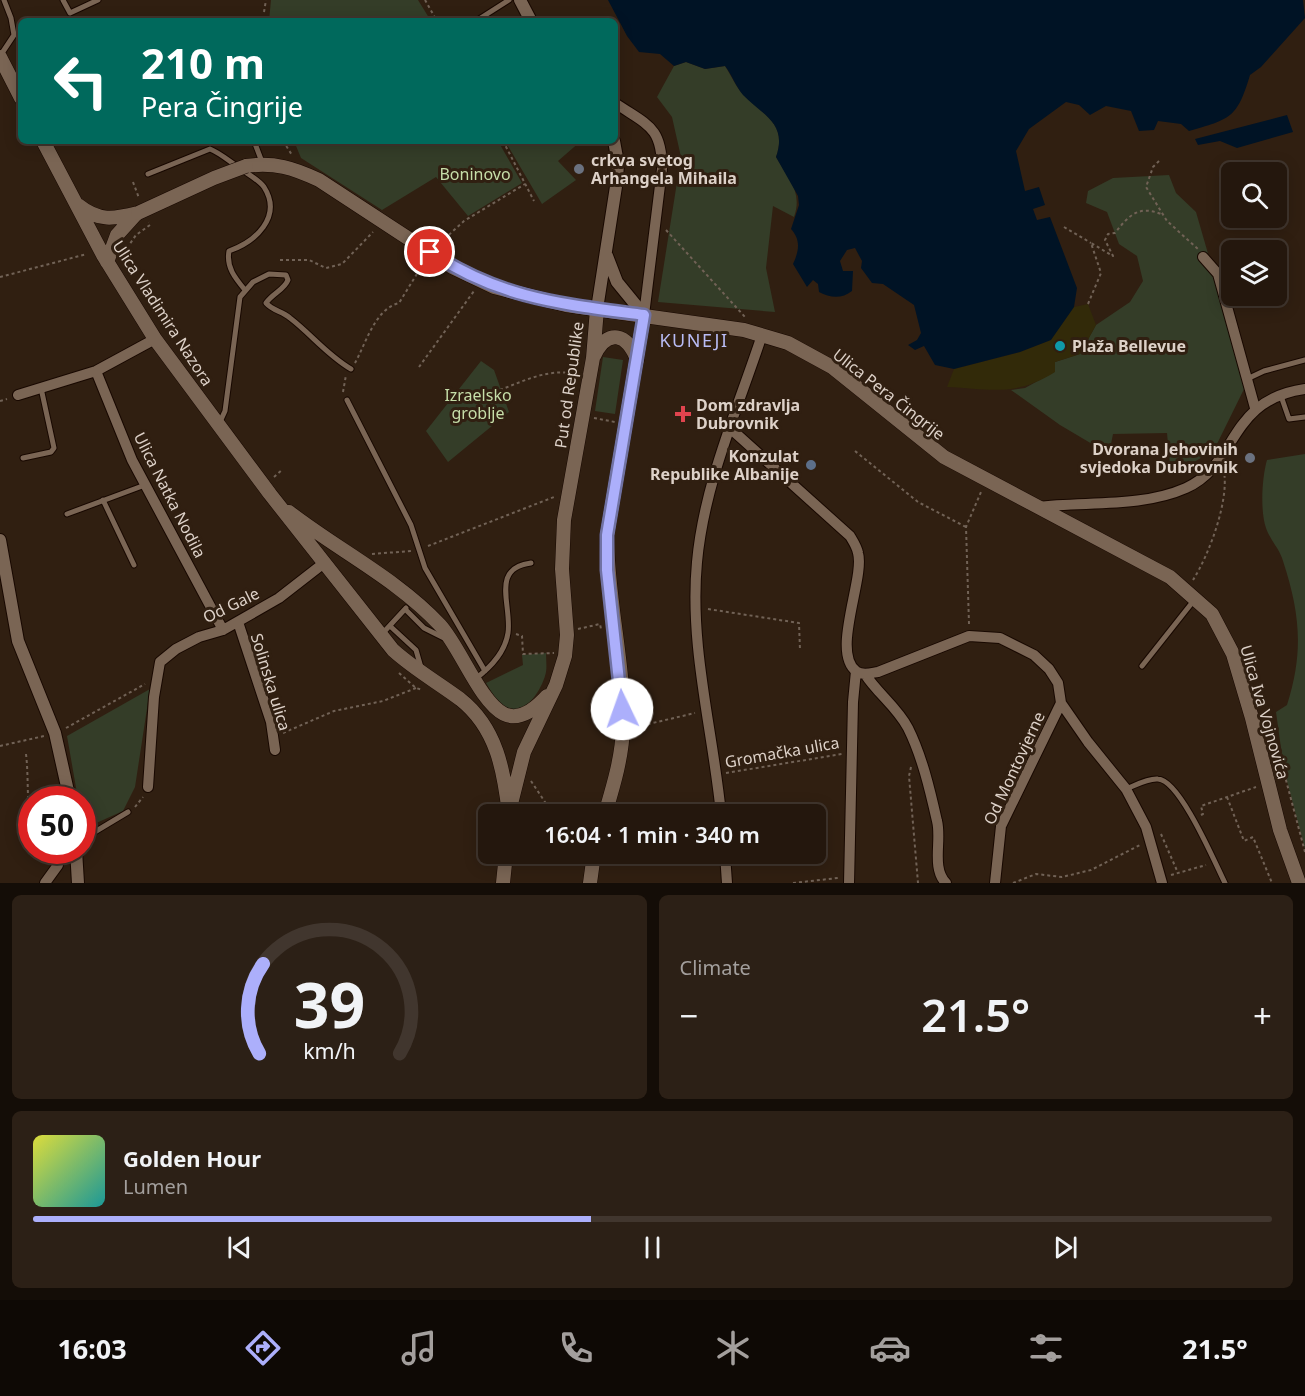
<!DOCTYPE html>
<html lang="en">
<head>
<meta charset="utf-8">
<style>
  :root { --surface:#24170d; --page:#2c2016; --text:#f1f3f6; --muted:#a39f9d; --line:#41362e; --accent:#acaffb }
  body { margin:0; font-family:"Noto Sans",sans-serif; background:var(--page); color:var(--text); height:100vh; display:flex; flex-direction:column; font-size:22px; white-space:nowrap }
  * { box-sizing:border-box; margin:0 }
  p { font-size:20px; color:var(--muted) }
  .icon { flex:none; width:33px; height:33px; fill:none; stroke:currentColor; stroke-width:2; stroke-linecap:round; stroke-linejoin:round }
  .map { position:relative; height:883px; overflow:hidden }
  .sheet { display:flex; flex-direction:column; gap:12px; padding:12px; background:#140d07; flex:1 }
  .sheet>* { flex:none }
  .top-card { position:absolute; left:18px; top:18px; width:600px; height:126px; border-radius:9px; box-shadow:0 3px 15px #0003,0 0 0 2px var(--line); background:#00695c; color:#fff; overflow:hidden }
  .buttons { position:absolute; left:1221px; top:162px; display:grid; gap:12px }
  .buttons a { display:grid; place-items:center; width:66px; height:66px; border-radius:9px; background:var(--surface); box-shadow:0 3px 15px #0003,0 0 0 2px var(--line); font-size:30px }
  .speed { position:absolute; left:18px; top:786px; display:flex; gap:12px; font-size:30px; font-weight:700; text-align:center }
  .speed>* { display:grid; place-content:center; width:78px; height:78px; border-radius:50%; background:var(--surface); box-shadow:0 3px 15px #0003,0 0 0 2px var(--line); line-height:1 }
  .speed .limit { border:9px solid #d22; background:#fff; color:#111 }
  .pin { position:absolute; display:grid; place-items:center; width:51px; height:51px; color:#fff; margin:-26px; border:3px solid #fff; border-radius:50%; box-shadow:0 2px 6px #0007 }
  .me { position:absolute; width:66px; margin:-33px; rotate:357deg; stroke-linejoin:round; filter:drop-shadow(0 0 4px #0008) }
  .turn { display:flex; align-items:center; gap:21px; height:126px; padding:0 24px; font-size:27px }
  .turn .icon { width:78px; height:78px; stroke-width:2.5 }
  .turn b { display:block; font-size:42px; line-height:51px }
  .big { font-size:45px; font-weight:600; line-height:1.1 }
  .sheet .card { flex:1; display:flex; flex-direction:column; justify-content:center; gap:9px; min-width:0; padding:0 21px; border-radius:9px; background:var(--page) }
  .sheet .dial { align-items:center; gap:0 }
  .dial svg { height:156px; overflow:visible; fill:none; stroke:var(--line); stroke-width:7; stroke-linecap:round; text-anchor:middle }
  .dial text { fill:var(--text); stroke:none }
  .song { display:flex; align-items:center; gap:18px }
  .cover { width:72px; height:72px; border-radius:9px; background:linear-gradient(135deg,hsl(60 70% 55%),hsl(180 70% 35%)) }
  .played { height:6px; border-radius:3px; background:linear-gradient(90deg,var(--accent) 45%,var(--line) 45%) }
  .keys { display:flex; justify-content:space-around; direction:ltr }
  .heat { display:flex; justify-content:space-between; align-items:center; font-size:33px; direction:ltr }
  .sheet .tiles { flex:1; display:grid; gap:12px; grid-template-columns:1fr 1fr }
  .card:last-child { grid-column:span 2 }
  .trip { position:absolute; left:478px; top:804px; width:348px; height:60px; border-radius:9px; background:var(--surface); box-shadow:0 3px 15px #0003,0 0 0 2px var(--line); font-weight:600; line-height:60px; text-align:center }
  .tabs { display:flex; height:96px; justify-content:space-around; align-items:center; background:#0e0905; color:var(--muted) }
  .tabs .icon { width:42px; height:42px }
  .tabs .current { color:var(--accent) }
  .tabs b { font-size:27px; color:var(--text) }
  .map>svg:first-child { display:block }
</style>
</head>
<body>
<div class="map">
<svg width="1305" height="883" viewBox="0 0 1305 883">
  <rect width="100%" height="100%" fill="#301f11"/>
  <path fill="#343d28" d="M271,0h147l13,21h-162z
    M686,62l19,7 20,-3c6,9 11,21 18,28 20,21 45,29 33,63 12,21 27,35 18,60l-21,-11 -7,62 9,44 -117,-10 23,-145 -9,-40 -15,-20 17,-31z
    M294,141h204l24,42 -54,33 -32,-39 -54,33 -81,-52z
    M505,141h76l-23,20 18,19 -34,24z
    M1169,175l7,18 20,19 50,173 -32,65 -43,26 -4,-43 -54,1 -4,20 -49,-29 -49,-35 14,-2 29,-16 1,-10 25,-8 16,-29 34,-23 13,-21 -6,-25 -18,-12 -12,-32 -21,-9 2,-12 25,-13z
    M603,357l20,3 -8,54 -20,-3z
    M481,361l13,9 15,42 -61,50 -22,-31z
    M1305,454v395l-21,-79 -8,-58 11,-7c17,-53 13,-92 -4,-144 -3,-12 -13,-21 -17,-33 -6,-17 -4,-51 1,-68z
    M546,653c0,6 1,13 0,19 -3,16 -22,48 -42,34 -8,-6 -13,-15 -18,-23l37,-18 -1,-10z
    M150,689l-15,98 -12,24 -40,18 -1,-29 -4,-1 -11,-63z"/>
  <path fill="#322a09" d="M1088,304l8,21 -16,29 -25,8v10c-40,25 -64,17 -108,15l7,-18 66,-17 30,-12 24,-33z"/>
  <path fill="#001325" d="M608,0h695l2,18 -44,49 -11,8c-13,44 -20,44 -61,56l-8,-7 -23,-3 -4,9 -15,1 -8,-20 -25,-5 -16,9 -11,-10 -13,-3 -37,27 -13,22 9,40 14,-4 6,18 -12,4 4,11 13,-3 27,71 -3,19 -23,33 -31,12 -66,17 -19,-4 -11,-19 -9,4 -7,-5 9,-5 4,-7 -7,-28 -31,-21 -11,-1 -11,-15 1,-7 -7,-13 -8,2 -7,11 3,10h10l-1,20c-10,8 -22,7 -33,1l-1,-8 -5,-4 -6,7 -14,-23c6,-13 8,-24 -2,-35l8,-24 -1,-9 -22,-39c12,-34 -14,-42 -33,-62 -7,-8 -11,-20 -18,-29l-20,3 -19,-7 -12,4 -14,-12 -21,-2 -12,-16z
    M1287,115l6,17 -56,16 -17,-7 -22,4 -3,-6z"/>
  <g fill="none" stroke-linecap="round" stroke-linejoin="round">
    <defs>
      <path id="service" d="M63,0l7,13 28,-13
        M264,21v-1
        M476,21l33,-21
        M0,56l14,-21 -3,-17 -7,-18
        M254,141l8,21
        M148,174l62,-25c10,4 19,12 28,18 8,6 20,12 26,20 19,30 -9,55 -35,64 -3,16 6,27 16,39
        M1247,379l17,-8 41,-11
        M1281,396l8,23 16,-2
        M347,400l64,125 14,43 60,103
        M219,424l6,-13 15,-114 13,-15 16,-8 17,1 2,5c-4,10 -15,13 -22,23 7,8 16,8 24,15 21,16 37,37 61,51
        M23,458l28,-6 3,-4 -13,-60
        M103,500l31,65
        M67,514l78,-29
        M405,609l19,19 24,12
        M390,626l26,24 6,21
        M382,634l24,-26
        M1142,666l53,-67
        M475,679c15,-11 30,-27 33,-46 4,-28 -18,-65 23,-70
        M1126,789c10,-4 22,-11 32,-10 22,1 57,84 67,104
        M82,834l11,-1 35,-21"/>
      <path id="minor" d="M615,103c32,22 47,23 47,66l-18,146
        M1203,257l15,17 37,134
        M96,371l36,89 91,170
        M18,395l78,-24 59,-32
        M731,429l119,107c3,5 7,11 8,17 7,25 -27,99 -2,118 6,5 15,2 22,1l91,-36 31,2 34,17 15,14 9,14 3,20 27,39 38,47 20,38 16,56
        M1037,507c48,-6 104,1 149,-19 53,-24 41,-88 119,-99
        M238,622l33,100 4,28
        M865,674c12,19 32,33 43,54 14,28 22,62 29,93 5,19 -6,47 9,62
        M148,787l6,-90 6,-35 16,-13 23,-12 24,-7 56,-32 45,-35
        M46,800l9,-7 14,-2
        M721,814c-8,-83 -32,-168 -24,-252 7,-78 41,-154 65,-227
        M725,854l2,29
        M45,883l13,-18 -1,-15
        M849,883l4,-181 3,-31
        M995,883l6,-57 60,-123"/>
      <path id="tertiary" d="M520,0l11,21
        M607,256l10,26 27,33
        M597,309l20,-129 1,-17 -4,-22
        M0,540l18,101 37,92 15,67
        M76,850l2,33"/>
      <path id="secondary" d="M0,57l21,41
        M43,141l60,114 52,84 115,155 123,156c21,19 44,32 67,49 37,29 44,72 49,115
        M246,166c29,-4 47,2 73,14l133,87 42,20 72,18 178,25 44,13 44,24 112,90 226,120 42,37 21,40 19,64 28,112 19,53
        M78,205c21,17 36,14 60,8
        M107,262l10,-27 19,-21
        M594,356c13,-28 34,-23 43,4
        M289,512c49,38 108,67 151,113 20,22 40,77 64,89 17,8 33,-7 43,-18
        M512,800l12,-48 32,-67 9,-29 2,-21 -5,-66 2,-49 29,-162 4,-49
        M605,814c8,-27 17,-56 18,-86 2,-64 -16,-128 -16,-193l37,-220
        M503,883l3,-29
        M590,883l4,-29"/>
    </defs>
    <use href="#service" stroke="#180800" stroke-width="7"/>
    <use href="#minor" stroke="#180800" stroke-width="12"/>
    <use href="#tertiary" stroke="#180800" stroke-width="14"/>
    <use href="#secondary" stroke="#180800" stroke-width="15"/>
    <path stroke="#716256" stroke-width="2" stroke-dasharray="3 3" stroke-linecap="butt" d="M425,0l12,21
      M264,12l2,-12
      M283,141l9,14
      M503,141l31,60
      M1159,161l-6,6 -7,20 21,34 31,28
      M133,182l6,16
      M1064,227l27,16
      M666,230l79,87
      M440,243l24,-22 61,-37
      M127,248l9,-13 14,-10 -1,-3
      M280,260h29l17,8 16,-4 31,-32
      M0,277l87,-23
      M1088,304l13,-31 -10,-30 22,13 -8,-16 3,-6 7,-1c14,-18 24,-28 46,-19
      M355,363c11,-20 20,-54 44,-60l24,-39
      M419,367l55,-76
      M500,390c26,-10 49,-22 78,-16
      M343,392l3,-17
      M0,401l7,-2
      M594,418l21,4
      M855,451l63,51 48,25
      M274,477l9,-8
      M428,546l126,-49
      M372,554l39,-3
      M1193,580c16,-25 36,-79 31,-108
      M708,609l91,14 1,27
      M969,624l-3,-97 15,-35
      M578,629l22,-5 1,5
      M516,634l6,2 1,18 31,-1
      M399,673l17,15 7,2
      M636,727l59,-14
      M66,728l79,-44
      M283,733l51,-22 49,-10 33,-13
      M0,746l44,-10
      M1273,752l5,-2 27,102
      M26,754c3,25 0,50 6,75
      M911,767l-2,9 9,107
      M726,773l116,-19
      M531,781l22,33
      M1227,797l17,44 9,-4 19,46
      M135,807l8,-10
      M1201,815l2,-1 -2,-8 55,-19
      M1161,834l17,39
      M41,850l4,8
      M1171,875l35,-10
      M793,883l45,-5
      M1013,883l23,-9 26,3 29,-7 49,-25"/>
    <use href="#service" stroke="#7a6554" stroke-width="5"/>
    <use href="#minor" stroke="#7a6554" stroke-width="10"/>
    <use href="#tertiary" stroke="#7a6554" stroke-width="12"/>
    <use href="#secondary" stroke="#7a6554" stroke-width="14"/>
    <defs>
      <path id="secondary-bridge" d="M138,213l76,-35 32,-12"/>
    </defs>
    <use href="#secondary-bridge" stroke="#180800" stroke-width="15" stroke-linecap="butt"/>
    <use href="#secondary-bridge" stroke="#7a6554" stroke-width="14"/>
  </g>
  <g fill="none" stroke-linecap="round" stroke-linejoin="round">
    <defs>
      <path id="route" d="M430,252c71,47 132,52 214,63l-37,220v35l15,139"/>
    </defs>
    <use href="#route" stroke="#7072a3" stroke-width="15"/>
    <use href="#route" stroke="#acaffb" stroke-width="10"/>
  </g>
  <g fill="#6b7280" stroke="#301f11" stroke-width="2">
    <circle cx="579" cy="169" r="6"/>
    <circle cx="1250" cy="458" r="6"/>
  </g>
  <circle fill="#0f9aa8" stroke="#301f11" stroke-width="2" cx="1060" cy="346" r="6"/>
  <path fill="#e0444e" stroke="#301f11" stroke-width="2" d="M680 405h6v6h6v6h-6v6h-6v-6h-6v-6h6z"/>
  <circle fill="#5c6f8a" stroke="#301f11" stroke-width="2" cx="811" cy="465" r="6"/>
  <g text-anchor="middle" stroke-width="6" stroke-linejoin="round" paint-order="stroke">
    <g font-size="16" font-weight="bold" fill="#ddd1c8" stroke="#301f11" text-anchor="start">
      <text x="591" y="166">crkva svetog<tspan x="591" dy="18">Arhangela Mihaila</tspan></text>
      <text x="1072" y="352">Plaža Bellevue</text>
      <text x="696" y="411">Dom zdravlja<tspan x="696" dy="18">Dubrovnik</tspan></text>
      <text x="1238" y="455" text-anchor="end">Dvorana Jehovinih<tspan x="1238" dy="18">svjedoka Dubrovnik</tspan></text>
      <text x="799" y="462" text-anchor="end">Konzulat<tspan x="799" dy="18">Republike Albanije</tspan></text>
    </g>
    <g font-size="16" fill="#c6dea9" stroke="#301f11">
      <text x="475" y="180">Boninovo</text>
      <text x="478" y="401">Izraelsko<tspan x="478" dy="18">groblje</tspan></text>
    </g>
    <g font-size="16" fill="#ddd1c8" stroke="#301f11">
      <text transform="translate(163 313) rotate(57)" y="6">Ulica Vladimira Nazora</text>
      <text transform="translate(569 385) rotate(-82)" y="6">Put od Republike</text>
      <text transform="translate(889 394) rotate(38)" y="6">Ulica Pera Čingrije</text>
      <text transform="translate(170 495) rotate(63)" y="6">Ulica Natka Nodila</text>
      <text transform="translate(231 605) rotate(-26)" y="6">Od Gale</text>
      <text transform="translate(271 682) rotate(73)" y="6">Solinska ulica</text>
      <text transform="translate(1265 712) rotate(74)" y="6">Ulica Iva Vojnovića</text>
      <text transform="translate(782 752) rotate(-10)" y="6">Gromačka ulica</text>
      <text transform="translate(1014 768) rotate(-65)" y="6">Od Montovjerne</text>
    </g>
    <g font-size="18" letter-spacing="1.5" fill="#b9bcf5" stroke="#301f11">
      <text x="694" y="347">KUNEJI</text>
    </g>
  </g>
</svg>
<div class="buttons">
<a><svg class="icon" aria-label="search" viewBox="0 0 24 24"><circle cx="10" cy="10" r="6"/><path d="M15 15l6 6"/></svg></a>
<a><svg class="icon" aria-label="layers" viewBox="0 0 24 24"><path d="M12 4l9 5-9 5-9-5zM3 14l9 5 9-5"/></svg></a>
</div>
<div class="speed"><div class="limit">50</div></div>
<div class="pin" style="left:430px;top:252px;background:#d93025"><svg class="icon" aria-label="arrive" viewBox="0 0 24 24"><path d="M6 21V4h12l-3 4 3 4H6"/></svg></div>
<svg class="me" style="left:622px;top:709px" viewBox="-20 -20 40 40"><circle r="19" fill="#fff"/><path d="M0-13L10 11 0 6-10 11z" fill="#acaffb"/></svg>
<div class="trip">16:04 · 1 min · 340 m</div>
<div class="top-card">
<div class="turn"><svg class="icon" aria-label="left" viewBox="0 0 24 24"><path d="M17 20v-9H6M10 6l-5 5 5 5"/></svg><div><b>210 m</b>Pera Čingrije</div></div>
</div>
</div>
<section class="sheet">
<div class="tiles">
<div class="card dial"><svg viewBox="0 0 100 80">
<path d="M14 69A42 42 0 1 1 86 69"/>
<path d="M14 69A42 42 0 0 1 16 23" stroke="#acaffb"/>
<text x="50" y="56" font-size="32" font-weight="700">39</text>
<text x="50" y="72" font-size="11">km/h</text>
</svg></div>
<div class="card"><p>Climate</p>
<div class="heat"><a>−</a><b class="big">21.5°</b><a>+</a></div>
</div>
<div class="card">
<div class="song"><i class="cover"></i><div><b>Golden Hour</b><p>Lumen</p></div></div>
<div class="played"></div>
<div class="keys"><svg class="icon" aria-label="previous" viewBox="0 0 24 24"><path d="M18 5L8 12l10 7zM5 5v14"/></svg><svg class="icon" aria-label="pause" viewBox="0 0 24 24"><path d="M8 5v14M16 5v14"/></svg><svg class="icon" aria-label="next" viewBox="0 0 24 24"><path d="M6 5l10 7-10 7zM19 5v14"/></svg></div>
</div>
</div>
</section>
<nav class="tabs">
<b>16:03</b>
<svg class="icon current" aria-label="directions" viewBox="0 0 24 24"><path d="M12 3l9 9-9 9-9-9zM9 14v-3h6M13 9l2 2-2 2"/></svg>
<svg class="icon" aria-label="music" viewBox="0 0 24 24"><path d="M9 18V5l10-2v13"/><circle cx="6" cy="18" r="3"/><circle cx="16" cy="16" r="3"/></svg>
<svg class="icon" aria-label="phone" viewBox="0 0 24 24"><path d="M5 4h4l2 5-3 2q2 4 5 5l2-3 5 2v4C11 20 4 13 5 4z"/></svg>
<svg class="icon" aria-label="climate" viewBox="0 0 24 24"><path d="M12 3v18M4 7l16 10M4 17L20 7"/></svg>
<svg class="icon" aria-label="car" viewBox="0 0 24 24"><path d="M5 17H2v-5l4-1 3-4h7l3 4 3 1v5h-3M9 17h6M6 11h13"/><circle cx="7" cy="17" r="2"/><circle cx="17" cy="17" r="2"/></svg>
<svg class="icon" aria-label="filters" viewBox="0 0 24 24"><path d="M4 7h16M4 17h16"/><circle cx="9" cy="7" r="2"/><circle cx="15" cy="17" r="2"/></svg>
<b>21.5°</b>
</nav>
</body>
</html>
